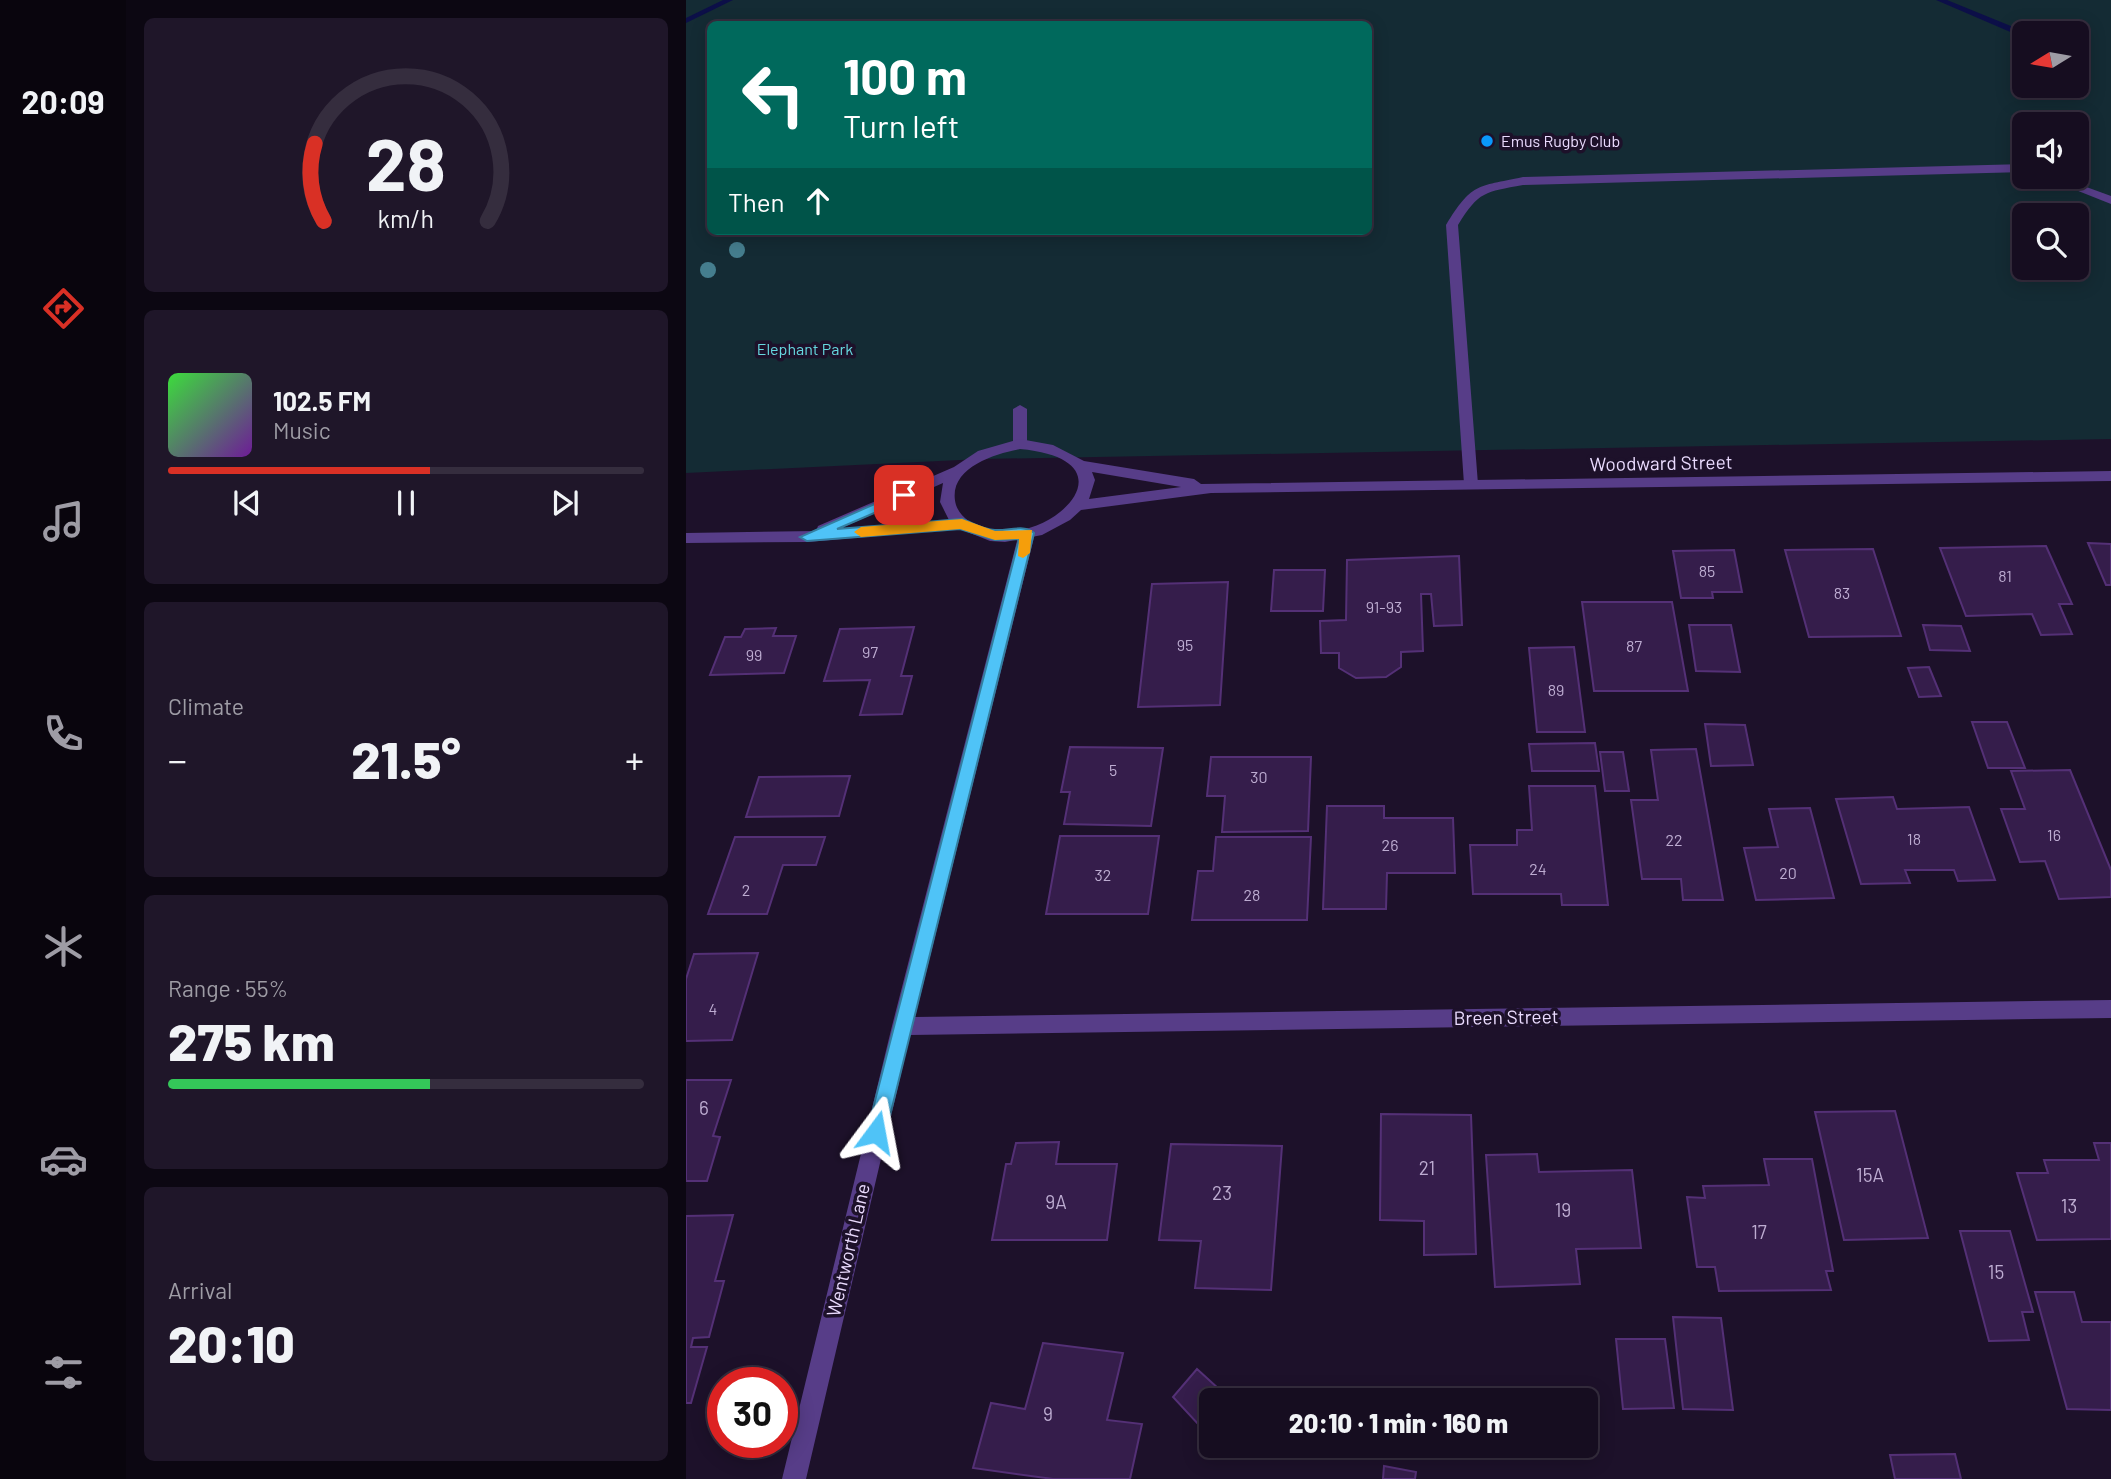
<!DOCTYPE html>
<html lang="en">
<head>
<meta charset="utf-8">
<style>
  :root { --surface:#160d20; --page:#1f1629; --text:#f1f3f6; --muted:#9e9ca5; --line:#352d3e; --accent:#d93025 }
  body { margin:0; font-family:Barlow,sans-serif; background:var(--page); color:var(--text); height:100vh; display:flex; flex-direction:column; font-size:26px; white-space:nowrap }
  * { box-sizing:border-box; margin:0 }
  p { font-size:23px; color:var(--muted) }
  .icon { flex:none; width:38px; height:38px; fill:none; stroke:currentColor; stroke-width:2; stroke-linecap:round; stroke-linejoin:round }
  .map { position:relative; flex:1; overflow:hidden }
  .drawer { display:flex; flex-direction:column; gap:18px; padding:18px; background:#0c0712; width:560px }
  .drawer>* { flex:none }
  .banner { position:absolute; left:21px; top:21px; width:665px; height:214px; border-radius:10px; box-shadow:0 4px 18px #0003,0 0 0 2px var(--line); background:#00695c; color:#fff; overflow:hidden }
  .needle { width:46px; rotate:259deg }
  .fabs { position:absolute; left:1326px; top:21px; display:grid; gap:14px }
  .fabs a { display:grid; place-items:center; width:77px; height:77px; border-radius:10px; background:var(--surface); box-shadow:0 4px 18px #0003,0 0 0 2px var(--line); font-size:35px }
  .speed { position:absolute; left:21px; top:1367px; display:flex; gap:14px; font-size:35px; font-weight:700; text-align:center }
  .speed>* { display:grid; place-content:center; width:91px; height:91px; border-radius:50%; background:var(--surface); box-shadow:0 4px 18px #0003,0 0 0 2px var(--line); line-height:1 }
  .speed .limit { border:10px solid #d22; background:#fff; color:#111 }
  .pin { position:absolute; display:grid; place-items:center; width:60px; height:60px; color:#fff; margin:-30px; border-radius:14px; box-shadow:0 4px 10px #0006 }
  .me { position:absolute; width:77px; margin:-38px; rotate:13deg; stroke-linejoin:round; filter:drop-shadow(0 0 5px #0008) }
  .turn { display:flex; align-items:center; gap:24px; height:147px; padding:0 21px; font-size:32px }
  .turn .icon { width:91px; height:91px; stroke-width:2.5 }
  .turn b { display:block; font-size:49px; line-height:60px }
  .then { display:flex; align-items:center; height:66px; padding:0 21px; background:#0003; gap:14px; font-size:26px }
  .big { font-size:52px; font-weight:800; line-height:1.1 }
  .drawer .tile { flex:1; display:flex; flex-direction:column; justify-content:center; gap:10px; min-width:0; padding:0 24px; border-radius:10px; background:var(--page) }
  .drawer .dial { align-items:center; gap:0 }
  .dial svg { height:182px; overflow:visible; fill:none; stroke:var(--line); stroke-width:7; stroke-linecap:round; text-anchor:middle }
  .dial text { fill:var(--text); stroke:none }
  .song { display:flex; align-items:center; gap:21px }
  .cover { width:84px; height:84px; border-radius:10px; background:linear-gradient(135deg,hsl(120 70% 55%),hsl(280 70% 35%)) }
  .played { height:7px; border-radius:4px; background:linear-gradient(90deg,var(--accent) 55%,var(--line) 55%) }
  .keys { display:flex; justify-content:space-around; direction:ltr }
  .heat { display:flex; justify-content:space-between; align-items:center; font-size:38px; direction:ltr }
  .charge { height:10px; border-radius:5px; background:linear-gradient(90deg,#34c759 55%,var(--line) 0) }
  .trip { position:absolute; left:513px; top:1388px; width:399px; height:70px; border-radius:10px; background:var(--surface); box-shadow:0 4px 18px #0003,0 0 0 2px var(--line); font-weight:800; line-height:70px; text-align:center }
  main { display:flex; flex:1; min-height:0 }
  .tabs { display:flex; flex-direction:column; width:126px; justify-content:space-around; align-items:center; background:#09050d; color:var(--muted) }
  .tabs .icon { width:49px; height:49px }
  .tabs .active { color:var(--accent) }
  .tabs b { font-size:32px; color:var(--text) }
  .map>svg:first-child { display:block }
</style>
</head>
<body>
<main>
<nav class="tabs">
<b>20:09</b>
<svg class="icon active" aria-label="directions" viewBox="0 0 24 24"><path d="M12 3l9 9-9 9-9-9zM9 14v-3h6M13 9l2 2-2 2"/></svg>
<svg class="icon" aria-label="music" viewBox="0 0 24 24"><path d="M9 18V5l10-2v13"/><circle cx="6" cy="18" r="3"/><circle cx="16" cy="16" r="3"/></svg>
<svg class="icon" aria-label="phone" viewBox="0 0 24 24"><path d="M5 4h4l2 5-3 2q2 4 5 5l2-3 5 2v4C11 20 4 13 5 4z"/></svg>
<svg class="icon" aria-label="climate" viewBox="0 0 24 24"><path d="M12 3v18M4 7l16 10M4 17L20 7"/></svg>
<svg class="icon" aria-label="car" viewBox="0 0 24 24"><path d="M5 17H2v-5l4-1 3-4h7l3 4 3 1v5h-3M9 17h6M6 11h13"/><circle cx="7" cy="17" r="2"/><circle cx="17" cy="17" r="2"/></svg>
<svg class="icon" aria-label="filters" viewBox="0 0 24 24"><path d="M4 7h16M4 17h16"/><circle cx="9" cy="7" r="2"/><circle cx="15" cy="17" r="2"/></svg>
</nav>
<section class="drawer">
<div class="tile dial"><svg viewBox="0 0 100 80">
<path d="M14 69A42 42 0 1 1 86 69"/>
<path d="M14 69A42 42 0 0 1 10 35" stroke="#d93025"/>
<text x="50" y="56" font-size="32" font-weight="700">28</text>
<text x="50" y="72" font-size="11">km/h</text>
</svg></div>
<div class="tile">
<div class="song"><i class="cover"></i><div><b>102.5 FM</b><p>Music</p></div></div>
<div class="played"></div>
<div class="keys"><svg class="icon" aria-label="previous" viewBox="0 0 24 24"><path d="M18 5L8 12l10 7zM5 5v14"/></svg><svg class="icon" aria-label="pause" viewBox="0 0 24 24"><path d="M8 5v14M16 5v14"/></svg><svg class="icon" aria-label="next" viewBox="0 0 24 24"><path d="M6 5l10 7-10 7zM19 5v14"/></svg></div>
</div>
<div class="tile"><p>Climate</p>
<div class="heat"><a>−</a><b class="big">21.5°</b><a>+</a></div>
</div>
<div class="tile"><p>Range · 55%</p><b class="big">275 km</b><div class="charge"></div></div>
<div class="tile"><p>Arrival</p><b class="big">20:10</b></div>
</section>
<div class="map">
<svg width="1425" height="1479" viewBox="0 0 1425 1479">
  <rect width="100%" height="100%" fill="#1d112a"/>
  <path fill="#142b34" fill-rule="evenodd" d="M0,0h1425v439l-1130,20 -295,14zM24,24h658v207h-658zM1339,33h52v53h-52zM1339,124h52v53h-52zM1339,215h52v53h-52z"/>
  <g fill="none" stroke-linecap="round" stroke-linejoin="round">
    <path fill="#0c0f48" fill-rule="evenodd" d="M37,0h10l-47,23v-5z
      M1250,0h11l81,33h-3v4h-3z
      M1391,55l7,1 1,2 -8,2z"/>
  </g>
  <path fill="#351d4b" stroke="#543076" stroke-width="2" d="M1402,543l23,1v41h-5z
    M1360,546l26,58h-13l13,30 -31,1 -9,-21 -66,2 -26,-68z
    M1187,549l28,87 -92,1 -24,-87z
    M1048,550l8,42h-30l1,6h-32l-8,-47z
    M773,556l3,69 -28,1 -3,-32h-10l2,57 -22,1v15l-15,10 -30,1 -17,-10v-15h-18l-1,-32 26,-1 1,-60z
    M588,570h51l-2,41h-52z
    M542,582l-8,123 -82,2 14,-123z
    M896,602h90l16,89h-94z
    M1003,625h42l9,47 -44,-1z
    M1237,625l38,1 9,25 -40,-1z
    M228,627l-13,49h11l-10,38 -42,1 10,-35 -46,1 16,-52z
    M90,628l-3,8h23l-12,37 -74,2 15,-38h16l4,-8z
    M888,647l11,85h-48l-8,-84z
    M1243,667l12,29 -22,1 -11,-29z
    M1286,722h35l18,46h-37z
    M1019,724l40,1 8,40 -42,1z
    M909,743l4,28h-67l-3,-27z
    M384,747l93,1 -12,78 -87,-2 6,-32h-9z
    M1010,749l27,151h-40l-2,-21h-39l-11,-79h27l-7,-50z
    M914,752h23l6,39h-24z
    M525,757h100l-3,74 -86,1 3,-36h-18z
    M1384,770l41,100v27l-52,2 -14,-38 -25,1 -19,-53h24l-14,-38z
    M164,776l-11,40 -93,1 13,-40z
    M843,786h66l13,119h-46l-1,-11h-88l-3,-49h47v-15h15z
    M1207,797l4,12 72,-2 26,73 -37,1 -4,-11h-49l5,13 -49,1 -25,-85z
    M641,806h57v12h69l2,55h-68l-1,36h-63z
    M1124,808l24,90 -78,2 -12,-52 34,-1 -9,-38z
    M374,836h99l-11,78h-102z
    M49,837h90l-9,28h-33l-16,49h-59z
    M530,837h95l-4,83h-115l6,-49h15z
    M72,953l-26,87 -46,1v-62l8,-25z
    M0,1080h45l-18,56 7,1 -13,44h-21z
    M1209,1111l33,127 -84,2 -29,-128z
    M695,1114l90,1 5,139 -52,1v-34l-44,-1z
    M373,1142l-3,22h61l-10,76h-115l14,-76h5l5,-21z
    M1408,1143h17v96l-74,1 -20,-67h31l-4,-13h55z
    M485,1144l111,2 -11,144 -76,-2 6,-47 -42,-1z
    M851,1154l2,18 93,-2 9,78 -65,1 4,35 -85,3 -9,-132z
    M1078,1159h48l21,112h-7l5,19 -112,1 -4,-24h-18l-10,-70 18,1 -2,-12 66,-1z
    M47,1215l-18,66h9l-15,56 -16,1 -2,9h16l-16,56h-5v-187z
    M1274,1231h50l23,81h-11l7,28 -40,1z
    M1349,1292h39l8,30h29v88l-44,-1z
    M987,1317l48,1 12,92 -50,-1z
    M930,1339h49l9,69 -51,1z
    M357,1343l80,10 -16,67 35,4 -12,55h-77l-80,-11 18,-65 34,6z
    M511,1369l34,31h-20v38l-38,-41z
    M1269,1454l6,25h-66l-5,-24z
    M698,1466l32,6 -1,7h-32z"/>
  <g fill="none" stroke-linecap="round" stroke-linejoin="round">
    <path fill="#573d88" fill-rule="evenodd" d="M1339,164v8l-502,13c-38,7 -44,6 -65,40l20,259 -7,5 -7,-5 -18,-259c26,-42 30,-38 77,-48z
      M1357,177h16l52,19v8z
      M334,405l7,4v35l-7,5 -7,-5v-35z"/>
    <path fill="#573d88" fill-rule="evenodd" d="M341,528l8,5 -120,484 1196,-17v18l-1201,17 -104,444h-24l110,-453 127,-493z"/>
    <path fill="#573d88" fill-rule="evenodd" d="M334,439l33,6 31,16 110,18 7,5 910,-13v10l-900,12 -130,17 -11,10 -28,15 -37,7 -15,-1 -30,-12 -153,13 -121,1v-10l130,-2 2,-5 136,-59 24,-16zM334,449c120,11 29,100 -36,80 -11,-4 -24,-12 -28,-24 -10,-36 37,-51 64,-56zM406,472l89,15 -92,12 6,-19zM257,483l-3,19 9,18 -110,9z"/>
  </g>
  <g fill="#457e8e">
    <circle cx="51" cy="250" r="8"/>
    <circle cx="22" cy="270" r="8"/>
  </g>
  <path fill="#4fc3f7" stroke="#337fa1" stroke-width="2" d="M218,491l7,4 -2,3 -72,31 125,-10c11,4 21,11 33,11 13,1 30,-6 39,3l-148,599 -3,7 -7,3 -7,-3 -2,-7 152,-593 -24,1 -35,-11 -153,12 -7,-4z"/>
  <path fill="#f59e0b" d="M276,519l33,12 37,-1 -2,23 -7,5 -5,-2 1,-17 -24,1 -35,-11 -99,8 -7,-5 7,-5z"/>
  <circle fill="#0a98fb" stroke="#1d112a" stroke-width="2.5" cx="801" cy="141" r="7"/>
  <g text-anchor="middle" stroke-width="7" stroke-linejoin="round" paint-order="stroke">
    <g font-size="16" fill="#eadbfe" stroke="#1d112a" text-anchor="start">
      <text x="815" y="147">Emus Rugby Club</text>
    </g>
    <g font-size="16" fill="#66d8df" stroke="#1d112a">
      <text x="119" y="355">Elephant Park</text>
    </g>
    <g font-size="16" fill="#bdacd1">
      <text x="1021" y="577">85</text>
      <text x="1319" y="582">81</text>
      <text x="1156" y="599">83</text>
      <text x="698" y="613">91-93</text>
      <text x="499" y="651">95</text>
      <text x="948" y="652">87</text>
      <text x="184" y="658">97</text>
      <text x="68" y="661">99</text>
      <text x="870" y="696">89</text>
      <text x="427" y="776">5</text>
      <text x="573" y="783">30</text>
      <text x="1368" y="841">16</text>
      <text x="1228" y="845">18</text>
      <text x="988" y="846">22</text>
      <text x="704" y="851">26</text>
      <text x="852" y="875">24</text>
      <text x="1102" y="879">20</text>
      <text x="417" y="881">32</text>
      <text x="60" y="896">2</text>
      <text x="566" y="901">28</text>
      <text x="27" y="1015">4</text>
    </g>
    <g font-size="19" fill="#eadbfe" stroke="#1d112a">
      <text transform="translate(975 463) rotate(-1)" y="7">Woodward Street</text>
      <text transform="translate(820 1017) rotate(-1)" y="7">Breen Street</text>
      <text transform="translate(162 1250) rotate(-77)" y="7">Wentworth Lane</text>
    </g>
    <g font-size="19" fill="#bdacd1">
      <text x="18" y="1115">6</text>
      <text x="741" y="1175">21</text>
      <text x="1184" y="1182">15A</text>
      <text x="536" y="1200">23</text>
      <text x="370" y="1209">9A</text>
      <text x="1383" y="1213">13</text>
      <text x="877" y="1217">19</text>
      <text x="1073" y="1239">17</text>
      <text x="1310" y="1279">15</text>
      <text x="362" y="1421">9</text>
    </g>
  </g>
</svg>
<div class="fabs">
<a><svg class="needle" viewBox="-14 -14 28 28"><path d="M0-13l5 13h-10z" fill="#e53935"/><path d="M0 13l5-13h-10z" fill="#9e9ca5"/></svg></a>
<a><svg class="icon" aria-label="sound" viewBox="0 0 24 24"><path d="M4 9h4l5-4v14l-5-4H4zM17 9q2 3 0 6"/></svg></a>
<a><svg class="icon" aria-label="search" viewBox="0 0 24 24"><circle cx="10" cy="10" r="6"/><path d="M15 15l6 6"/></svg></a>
</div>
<div class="speed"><div class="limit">30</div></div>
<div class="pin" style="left:218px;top:495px;background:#d93025"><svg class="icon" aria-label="arrive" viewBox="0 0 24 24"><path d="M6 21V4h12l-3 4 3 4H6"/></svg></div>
<svg class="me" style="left:190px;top:1132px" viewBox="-20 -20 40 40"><path d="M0-17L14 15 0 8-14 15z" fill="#4fc3f7" stroke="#fff" stroke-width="4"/></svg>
<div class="trip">20:10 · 1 min · 160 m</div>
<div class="banner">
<div class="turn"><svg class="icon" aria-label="left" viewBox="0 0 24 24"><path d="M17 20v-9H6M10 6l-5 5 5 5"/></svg><div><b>100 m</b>Turn left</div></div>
<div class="then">Then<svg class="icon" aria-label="ahead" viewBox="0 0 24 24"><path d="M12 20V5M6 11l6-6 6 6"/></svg></div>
</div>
</div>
</main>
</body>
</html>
